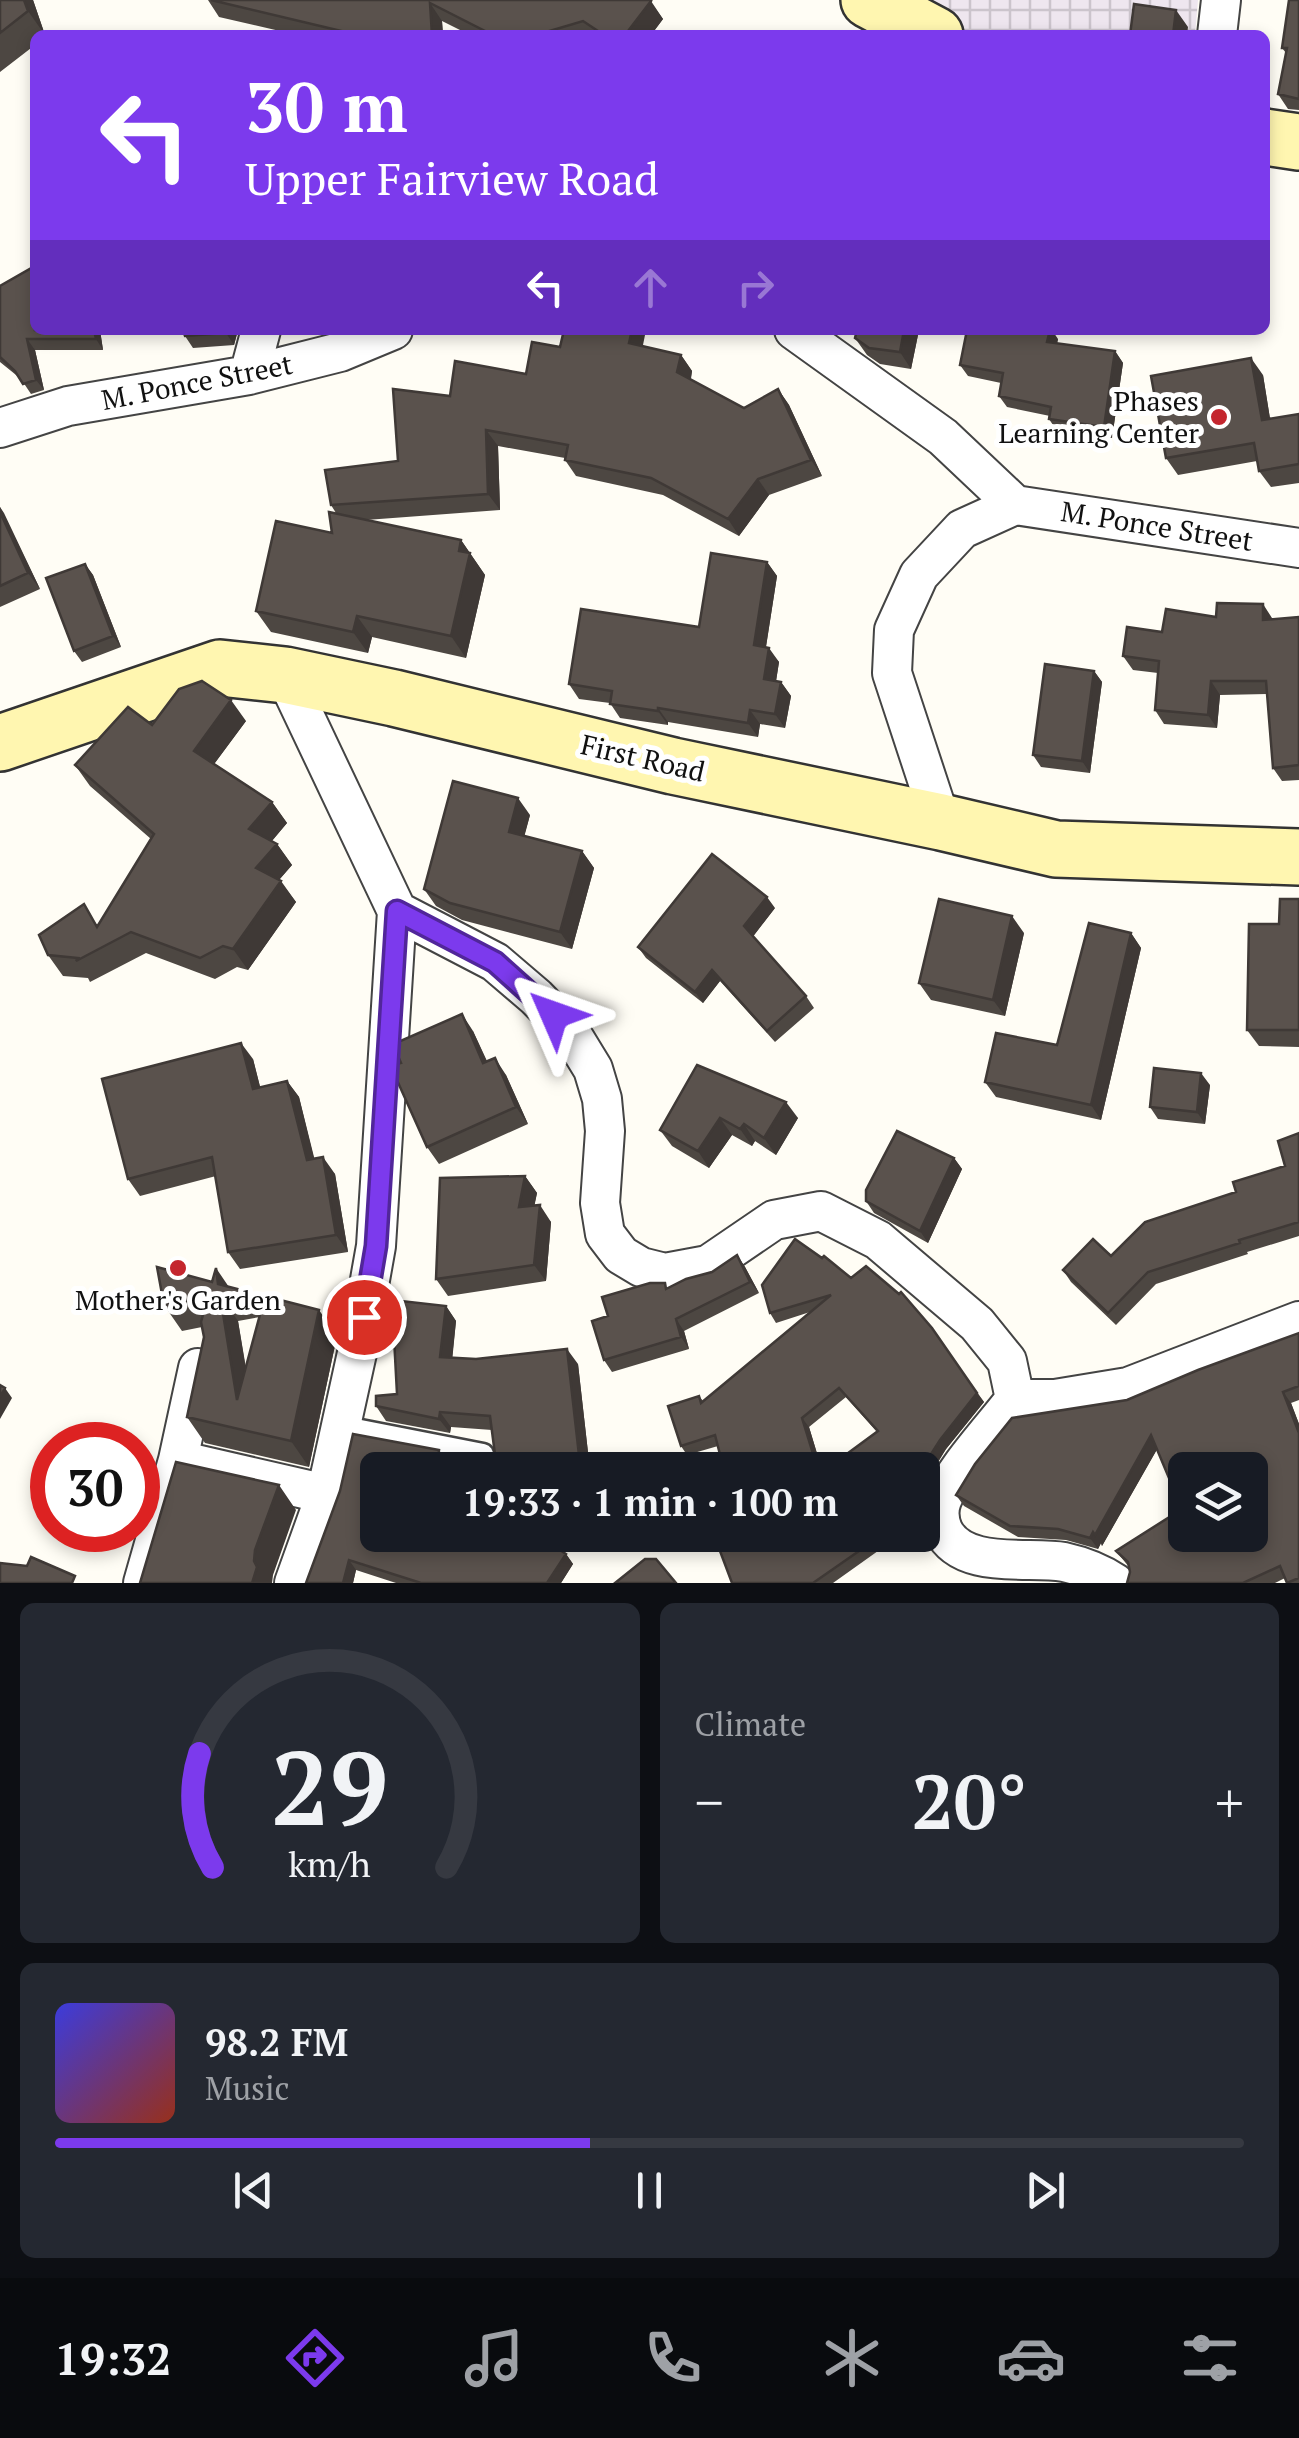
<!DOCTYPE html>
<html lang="en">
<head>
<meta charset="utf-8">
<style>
  :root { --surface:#171b24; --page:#242831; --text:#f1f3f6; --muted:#9ea1a6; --line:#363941; --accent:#7c3aed }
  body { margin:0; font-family:"PT Serif",serif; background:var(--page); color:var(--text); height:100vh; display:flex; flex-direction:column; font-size:38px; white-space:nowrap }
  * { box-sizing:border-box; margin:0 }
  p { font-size:32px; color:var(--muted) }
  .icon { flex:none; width:55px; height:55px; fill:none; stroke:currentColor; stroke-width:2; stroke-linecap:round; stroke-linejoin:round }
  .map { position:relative; height:1583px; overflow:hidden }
  .details { display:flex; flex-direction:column; gap:20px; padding:20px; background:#0d0f14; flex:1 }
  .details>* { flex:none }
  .guide { position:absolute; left:30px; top:30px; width:1240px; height:305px; border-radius:15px; box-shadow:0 5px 15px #0003; background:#7c3aed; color:#fff; overflow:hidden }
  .fabs { position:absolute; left:1168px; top:1452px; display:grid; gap:20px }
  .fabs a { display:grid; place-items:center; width:100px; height:100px; border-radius:15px; background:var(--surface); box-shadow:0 5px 15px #0003; font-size:50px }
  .speed { position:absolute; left:30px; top:1422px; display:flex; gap:20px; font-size:50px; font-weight:700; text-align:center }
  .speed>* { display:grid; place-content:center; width:130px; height:130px; border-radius:50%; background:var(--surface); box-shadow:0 5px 15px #0003; line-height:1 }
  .speed .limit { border:15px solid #d22; background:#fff; color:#111 }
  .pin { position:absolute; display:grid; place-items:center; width:85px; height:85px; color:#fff; margin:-42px; border:5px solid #fff; border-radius:50%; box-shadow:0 2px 10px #0007 }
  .me { position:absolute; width:110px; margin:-55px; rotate:313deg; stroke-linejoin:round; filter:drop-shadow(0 0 8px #0008) }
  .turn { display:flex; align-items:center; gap:35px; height:210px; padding:0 50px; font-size:45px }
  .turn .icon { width:130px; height:130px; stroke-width:2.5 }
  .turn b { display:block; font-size:70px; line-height:85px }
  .lanes { display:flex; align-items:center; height:95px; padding:0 50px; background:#0003; justify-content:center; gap:50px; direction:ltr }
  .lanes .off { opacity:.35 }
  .big { font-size:75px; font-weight:700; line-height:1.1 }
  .details .tile { flex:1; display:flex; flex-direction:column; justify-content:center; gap:15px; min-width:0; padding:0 35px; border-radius:15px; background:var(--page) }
  .details .dial { align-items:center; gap:0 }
  .dial svg { height:260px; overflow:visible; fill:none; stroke:var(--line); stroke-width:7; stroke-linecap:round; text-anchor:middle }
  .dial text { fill:var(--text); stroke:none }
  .song { display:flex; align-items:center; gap:30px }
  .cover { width:120px; height:120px; border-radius:15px; background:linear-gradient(135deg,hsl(240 70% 55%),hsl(10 70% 35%)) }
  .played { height:10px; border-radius:5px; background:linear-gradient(90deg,var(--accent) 45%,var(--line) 45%) }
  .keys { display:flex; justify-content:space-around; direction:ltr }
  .heat { display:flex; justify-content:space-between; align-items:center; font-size:55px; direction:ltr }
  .details .tiles { flex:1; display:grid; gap:20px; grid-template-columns:1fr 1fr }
  .tile:last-child { grid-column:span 2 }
  .trip { position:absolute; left:360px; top:1452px; width:580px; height:100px; border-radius:15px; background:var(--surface); box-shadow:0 5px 15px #0003; font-weight:700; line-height:100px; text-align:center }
  .tab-bar { display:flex; height:160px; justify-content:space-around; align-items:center; background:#090b0e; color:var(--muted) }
  .tab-bar .icon { width:70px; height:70px }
  .tab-bar .on { color:var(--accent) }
  .tab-bar b { font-size:45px; color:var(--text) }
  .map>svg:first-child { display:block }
</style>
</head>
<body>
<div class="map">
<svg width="1299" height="1583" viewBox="0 0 1299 1583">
  <defs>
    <pattern id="industrial-grid" width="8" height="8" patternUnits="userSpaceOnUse" patternTransform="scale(2.5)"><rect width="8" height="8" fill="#eee6ef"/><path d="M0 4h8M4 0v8" fill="none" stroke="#cbc4cc"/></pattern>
  </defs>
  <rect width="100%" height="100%" fill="#fffdf5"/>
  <path fill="url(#industrial-grid)" d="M911,0h287l-3,35h-223z"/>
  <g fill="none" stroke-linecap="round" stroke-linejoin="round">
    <defs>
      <path id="lane" d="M340,1426l143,28"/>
      <path id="street" d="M1217,35l4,-35
        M794,330l149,107 72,68
        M249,375l12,-45
        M0,428l68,-22 181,-31 91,-23 53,-22
        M285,675l112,236 -21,335 -19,107 -31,141 -32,89
        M941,822l-49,-149 2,-43 25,-55 43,-46 53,-24 284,43
        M397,911l98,51 41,35 35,36 22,36 9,30 3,32 -5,72 5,31 16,21 20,12 24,6 43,-8 66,-45 47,-9 57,29 99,84 30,37 8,38
        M1015,1399c-20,27 -62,71 -73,101 -4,10 -3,20 1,30 19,40 85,26 121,32 18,4 36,11 51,21
        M1015,1399h40l73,-12 171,-66
        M178,1460l148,34
        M143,1583l35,-123 20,-92"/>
      <path id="secondary" d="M869,0l66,35
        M1265,137l34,5
        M0,743l220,-75 65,7 109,23 279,68 268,56 115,27 243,8"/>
    </defs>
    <use href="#lane" stroke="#444" stroke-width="25"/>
    <use href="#street" stroke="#444" stroke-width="42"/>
    <use href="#secondary" stroke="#333" stroke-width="60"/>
    <use href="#lane" stroke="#fff" stroke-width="20"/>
    <use href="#street" stroke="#fff" stroke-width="38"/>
    <use href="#secondary" stroke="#fff6b0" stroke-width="55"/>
  </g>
  <path fill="#4d4742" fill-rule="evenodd" d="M0,0h33l12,35h-10v10l-35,27z
    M208,0h441l14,19 -12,16h-181l-28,-14 1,14h-146l-78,-18z
    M1299,0v110l-11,-1 -10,-15 8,-41 -4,-5z
    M0,286l35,44h65l3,20h-68l9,40 -13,4 -10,-15 -21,-17z
    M238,330l-4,15 -41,3 -8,-12z
    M857,330h62l-8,39 -31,-5 -13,-9 -12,-17z
    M1058,339l-1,4 58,8 8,12 -11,75 -55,-7 -8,-12 1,-3 -43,-9 -8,-11 2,-13 -33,-7 -8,-11z
    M643,346l38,9 11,16 -1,8 53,29 34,-19 11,16 33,71 -53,19 -30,41 -76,-41 -87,-19 -11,-16v-2l-67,-12 2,64 -134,10 95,20 24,35 -19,83 -94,-21 -4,16 -97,-21 -15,-21 76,-78 4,-20 -5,-8 67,-44 52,-65 76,-22 34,-27z
    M1263,375l7,44 29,-5v69l-28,4 -12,-16 -2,-10 -79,14 -12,-17z
    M0,507l40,82 -40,18z
    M767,562l10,14 -11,71 13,15 -3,19 5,1 10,14 -6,32 -25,-4 -2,13 -90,-15v3l-48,-7 -10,-15 -31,-4 -10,-15 130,-57z
    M85,564l8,11 28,72 -39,15 -8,-11z
    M1216,617l56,1v2l27,-3v163l-17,1 -9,-13 -6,-74 -47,1 -3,33 -53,-4 -9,-14 3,-37 -25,-3 -10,-14 39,-24z
    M1094,671l8,11 -12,91 -49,-6 -8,-12z
    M246,721l-32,43 58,38 15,21 -15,18 5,3 15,21 -13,15 17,22 -48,68 -11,-3 -22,12 -69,-26 -56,29 -2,-4 -25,-2 -15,-21 51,-31 52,-85 -61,-53 -15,-21 77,-40z
    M530,815l-6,21 58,15 12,17 -22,81 -110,-29 -26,-14 -12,-17z
    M1299,899v148l-40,-1 -12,-16 32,-106z
    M775,908l-22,28 53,60 8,12 -39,34 -55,-61 -17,22 -57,-45 -8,-11z
    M1024,933l-19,83 -74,-16 -12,-17z
    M1131,933l10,15 -40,172 -105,-23 -11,-15 72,-37z
    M473,1031l14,30 19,14 22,49 -89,40 -12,-17z
    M253,1059l7,28 27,-6 12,16 15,62 21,15 13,78 -108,17 -12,-17 -12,-76 -76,20 -12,-17z
    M697,1065l101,53 -22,37 -21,-14 -3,5 -20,-11 -23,33 -37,-22 -12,-16z
    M1210,1085l-5,39 -47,-5 -8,-12z
    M1299,1133v103l-52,16 1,2 -92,30 -40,41 -45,-43 -8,-12 48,-14 174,-90z
    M954,1158l8,11 -34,74 -54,-30 -8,-12z
    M525,1176l12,17 -3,13 17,16 -5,59 -98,15 -12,-17z
    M737,1255l8,12 14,26 -75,38 5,18 -77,23 -8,-12 4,-44 60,-28 44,-16z
    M851,1278l81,50 52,74 -38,47 -21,34 -3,2v-15l-45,-38 -31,-35 -37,30 13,43h-98l-6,-24 -31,9 -6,-9 18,-50 4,5 107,-89 -34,11 -6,-10z
    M228,1286l17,5 16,22 76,23 -28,131 -104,-24 -18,-26 17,-80 -2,-10 -20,4 -18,-26zM260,1317l-14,51 -8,-47z
    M446,1306l10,15 -4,37 126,6 12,106h-93l-5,-40 -41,-3 -1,6 -64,-12 -10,-15 21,-12z
    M1299,1333v67l-8,3 8,21v159h-12l-2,-5 -10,5h-148l3,-11 -1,-5 -13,-16 66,-42 -25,-60 -55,97 -1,-3 -3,6 -32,-9 -48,-3 -54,-31 -8,-11 171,-95z
    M353,1434l86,16 7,11 -2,9h-66v65h159l29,19 7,10 -12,19h-165l-40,-13 -3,13h-47l34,-92z
    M714,1535h174l4,6 -59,42h-101z"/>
  <path fill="#3f3936" d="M24,0h9l12,35 -17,-24z
    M651,1l12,18 -12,16h-26z
    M430,3l12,18 1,14h-11z
    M1176,10l12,17 -1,8h-14z
    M94,330h6l3,20 -7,-11z
    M227,330h11l-4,15 -8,-12z
    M632,330h14l-6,30 -11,-17z
    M904,330h15l-8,39 -11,-17z
    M1050,330h2l6,9 -3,14 -8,-11z
    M27,339l8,11 9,40 -8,-10z
    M1115,351l8,12 -11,75 -8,-11z
    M681,355l11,16 -3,17 -12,-16z
    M1251,358l12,17 10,62 -11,-17z
    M778,389l11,16 33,71 -11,-16z
    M486,430l12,16 2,64 -12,-16z
    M758,479l11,16 -30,41 -11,-17z
    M0,507l4,6 36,76 -12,-16 -28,-61z
    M461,540l24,35 -19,83 -15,-22z
    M767,562l10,14 -13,83 -10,-14z
    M85,564l8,11 28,72 -8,-11z
    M1263,604l9,14v16l-9,-14z
    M357,616l15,21 -4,16 -15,-21z
    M769,648l10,14 -5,32 -10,-15z
    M1094,671l8,11 -12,91 -8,-12z
    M1211,681l9,14 -3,33 -9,-13z
    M781,682l10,14 -6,32 -10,-14z
    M231,700l15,21 -37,50 -15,-20z
    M658,708l10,14v3l-10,-14z
    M750,710l10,14 -2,13 -10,-14z
    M518,798l12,17 -9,34 -12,-17z
    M272,802l15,21 -23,27 -15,-21z
    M277,844l15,21 -21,24 -15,-21z
    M582,851l12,17 -22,81 -12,-17z
    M281,881l15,21 -48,68 -15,-21z
    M767,897l8,11 -23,30 -8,-12z
    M1012,916l12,17 -19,83 -12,-16z
    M1131,933l10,15 -40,172 -10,-15z
    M712,970l8,11 -17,22 -8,-11z
    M462,1014l11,17 22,49 -12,-17z
    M241,1043l12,16 12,47 -12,-17z
    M495,1058l11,17 22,49 -12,-17z
    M1201,1073l9,12 -5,39 -8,-12z
    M287,1081l12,16 20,80 -12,-17z
    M786,1102l12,16 -22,37 -12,-17z
    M720,1118l12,17 -23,33 -11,-17z
    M744,1124l11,17 -3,5 -12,-17z
    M323,1157l12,17 13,78 -12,-17z
    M954,1158l8,11 -34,74 -8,-12z
    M525,1176l12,17 -6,30 -12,-16z
    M540,1205l11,17 -5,59 -12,-16z
    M737,1255l8,12 14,26 -9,-11z
    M216,1268l17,25 -15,-9z
    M220,1295l18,26 17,105 -18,-26z
    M446,1306l10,15 -5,51 -11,-15z
    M319,1310l18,26 -28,131 -18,-26z
    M676,1319l8,12 5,18 -8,-12z
    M567,1349l11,15 12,106h-6l-4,-6z
    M5,1388l7,10 -12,21v-22z
    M1283,1392l8,11 8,21v9z
    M977,1393l7,9 -38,47 -21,34 -3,-3v-10h-1l19,-30z
    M440,1412l11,15 -1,6 -11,-14z
    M802,1418l7,9 13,43h-4z
    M1151,1435l8,11 -57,100 -1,-3 -3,6 -8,-11z
    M439,1450l7,11 -2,9h-8z
    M279,1485l17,25 -23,65 -1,8h-20l3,-33z
    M566,1554l7,10 -12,19h-14z
    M349,1560l7,10 -3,13h-10z"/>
  <path fill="#5a524d" stroke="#3f3936" stroke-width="2.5" fill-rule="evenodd" d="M0,0h24l4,11 -28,22z
    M211,0h438l2,1 -26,34h-21l-21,-14 -47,14h-43l-63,-32 2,32h-74z
    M1289,0h10v99l-21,-5 9,-46h-5z
    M1134,4l42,6 -3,25h-43z
    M35,266v64h59l2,9h-69l9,41 -13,4 -8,-13 -15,-14v-71z
    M183,330h44l-1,3 -41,3z
    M564,330h68l-3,13 52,12 -4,17 67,36 34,-19 33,71 -53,19 -30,40 -77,-41 -86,-18 3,-15 -82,-15 2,64 -157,11 -6,-35 73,-9 -5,-72 57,7 5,-35 71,13 6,-32 28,5z
    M857,330h47l-4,22 -31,-4 -14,-10z
    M967,330h83l-3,12 68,9 -11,76 -55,-8 2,-12 -52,-11 4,-23 -43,-8z
    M1251,358l11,62 37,-6v50l-40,7 -5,-28 -88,15 -15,-82z
    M0,512l28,61 -28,13z
    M329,512l132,28 -2,11 11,2 -19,83 -94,-20 -4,16 -97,-21 20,-90 56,12z
    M711,553l56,9 -13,83 15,3 -5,31 17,3 -6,32 -25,-4 -2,13 -90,-15v3l-48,-7 2,-13 -43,-7 12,-75 118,18z
    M85,564l28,72 -39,15 -28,-73z
    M1217,603l46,1v16l36,-3v148l-26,3 -7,-87h-55l-3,34 -53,-5 4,-49 -36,-5 4,-29 35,5 4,-23 50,8z
    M1045,664l49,7 -12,90 -49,-6z
    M202,681l29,19 -37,51 78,51 -23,27 28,15 -21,24 25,13 -48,68 -10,-3 -23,12 -69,-26 -55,29 2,-3 -30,-3 -9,-20 45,-31 13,23 57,-93 -79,-69 53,-58 24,18 27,-36z
    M453,781l65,17 -9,34 73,19 -22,81 -110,-29 -26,-14z
    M712,854l55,43 -23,29 62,70 -39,35 -55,-61 -17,22 -57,-45z
    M939,899l73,17 -19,84 -74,-17z
    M1280,899h19v131h-52l2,-106h30z
    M1089,923l42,10 -40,172 -106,-23 11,-49 61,12z
    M462,1014l21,49 12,-5 21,49 -89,40 -31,-69 1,-14 4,-1 -3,-7v-14z
    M241,1043l12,46 34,-8 20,79 16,-3 13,78 -108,17 -16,-95 -84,22 -26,-100z
    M697,1065l89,37 -22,36 -20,-14 -4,5 -20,-11 -22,33 -38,-21z
    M1154,1068l47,5 -4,39 -47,-5z
    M897,1131l57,27 -34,73 -54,-30v-11z
    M1299,1133v89l-60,18 1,3 -92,29 -40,41 -45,-43 30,-31 18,17 34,-34 91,-30 -3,-10 52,-16 -7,-25z
    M525,1176l-6,31 21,-2 -6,60 -98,14 4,-101z
    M795,1239l27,19 2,-2 27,22 15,-12 33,28 2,-2 31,36 45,65 -37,47 -19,30h-96l53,-39 -39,-43 -37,30 16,52h-94l-9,-35 -34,11 -13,-40 31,-10 2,7 130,-108 -61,18 -8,-28z
    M737,1255l13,27 -74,37 5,18 -77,23 -12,-39 16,-5 -6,-19 48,-14h15l1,6 20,-10 26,-7z
    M157,1267l55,15 4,-14 2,16 27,7 -25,4 17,105 28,-104 54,14 -28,131 -104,-24 17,-80 -3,-15 7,-25 -44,8z
    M392,1300l54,6 -6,51 36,2 91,-10 13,115 -54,6h-29l-7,-54 -50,-4 -1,7 -63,-13v-10l21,-2z
    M1299,1333v53l-16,6 16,41v145l-12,5 -7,-17 -37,17h-116l3,-11 -2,-10 -12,-11 66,-42 -31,-74 -56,100 -2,-3 -3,6 -32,-9 -48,-3 -54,-31 19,-31 37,-46 115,-18 71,-30zM1185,1470h65v65h-65z
    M0,1385l5,3 -5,9z
    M353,1434l86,16 -3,20h-58v65h159l29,19 -19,29h-126l-72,-23 -6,23h-37l34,-92z
    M176,1462l103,23 -24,65 -1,11 3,6 -5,16h-112z
    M714,1535h168l-69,48h-81z
    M31,1557l44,19 -3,7h-72v-20l27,3z
    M645,1559h11l20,24h-61z"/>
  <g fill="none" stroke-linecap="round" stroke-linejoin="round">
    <defs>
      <path id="route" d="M364,1317l12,-71 21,-335 98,51 59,53"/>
    </defs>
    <use href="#route" stroke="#51269a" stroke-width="25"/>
    <use href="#route" stroke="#7c3aed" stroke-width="18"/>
  </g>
  <g fill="#c4262e" stroke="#fff" stroke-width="4">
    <circle cx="1219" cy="417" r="10"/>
    <circle cx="178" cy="1268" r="10"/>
  </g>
  <g text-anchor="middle" stroke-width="10" stroke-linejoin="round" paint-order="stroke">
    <g font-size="28" fill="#111" stroke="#fff">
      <text transform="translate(197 382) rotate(-11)" y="10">M. Ponce Street</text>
      <text transform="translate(1157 526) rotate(9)" y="10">M. Ponce Street</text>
      <text transform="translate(643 758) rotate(13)" y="10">First Road</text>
    </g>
    <g font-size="28" fill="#111" stroke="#fff" text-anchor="end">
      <text x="1199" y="411">Phases<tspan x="1199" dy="32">Learning Center</tspan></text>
      <text x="178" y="1310" text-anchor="middle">Mother's Garden</text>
    </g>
  </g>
</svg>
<div class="fabs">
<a><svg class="icon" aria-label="layers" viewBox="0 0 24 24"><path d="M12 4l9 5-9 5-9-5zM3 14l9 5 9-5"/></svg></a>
</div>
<div class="speed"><div class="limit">30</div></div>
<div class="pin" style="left:364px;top:1317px;background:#d93025"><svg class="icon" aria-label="arrive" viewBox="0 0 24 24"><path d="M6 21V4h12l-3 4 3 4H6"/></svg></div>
<svg class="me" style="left:554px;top:1015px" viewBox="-20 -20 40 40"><path d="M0-17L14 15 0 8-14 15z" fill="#7c3aed" stroke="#fff" stroke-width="4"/></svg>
<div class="trip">19:33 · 1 min · 100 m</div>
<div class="guide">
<div class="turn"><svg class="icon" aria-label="left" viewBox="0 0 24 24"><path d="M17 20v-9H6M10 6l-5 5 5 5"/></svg><div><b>30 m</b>Upper Fairview Road</div></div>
<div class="lanes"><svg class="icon" aria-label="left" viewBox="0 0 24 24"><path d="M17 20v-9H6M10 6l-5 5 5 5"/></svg><svg class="icon off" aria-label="ahead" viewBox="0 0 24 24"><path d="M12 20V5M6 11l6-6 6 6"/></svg><svg class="icon off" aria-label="right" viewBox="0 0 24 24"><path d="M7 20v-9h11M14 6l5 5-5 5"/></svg></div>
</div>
</div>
<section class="details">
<div class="tiles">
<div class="tile dial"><svg viewBox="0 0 100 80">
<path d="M14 69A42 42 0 1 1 86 69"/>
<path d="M14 69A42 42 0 0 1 10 34" stroke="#7c3aed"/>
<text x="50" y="56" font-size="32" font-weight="700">29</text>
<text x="50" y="72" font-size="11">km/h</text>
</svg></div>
<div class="tile"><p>Climate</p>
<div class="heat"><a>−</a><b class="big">20°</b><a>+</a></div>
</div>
<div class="tile">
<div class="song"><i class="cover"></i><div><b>98.2 FM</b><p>Music</p></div></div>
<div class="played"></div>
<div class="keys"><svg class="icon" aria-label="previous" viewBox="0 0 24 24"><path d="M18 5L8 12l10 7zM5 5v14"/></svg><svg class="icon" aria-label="pause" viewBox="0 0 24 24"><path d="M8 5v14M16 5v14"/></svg><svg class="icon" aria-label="next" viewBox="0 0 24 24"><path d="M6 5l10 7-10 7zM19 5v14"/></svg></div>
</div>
</div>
</section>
<nav class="tab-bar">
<b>19:32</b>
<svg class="icon on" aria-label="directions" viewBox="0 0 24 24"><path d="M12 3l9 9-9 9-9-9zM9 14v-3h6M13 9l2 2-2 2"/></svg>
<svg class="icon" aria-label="music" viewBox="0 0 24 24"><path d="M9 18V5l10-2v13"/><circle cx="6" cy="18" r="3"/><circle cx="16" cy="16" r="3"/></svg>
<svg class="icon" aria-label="phone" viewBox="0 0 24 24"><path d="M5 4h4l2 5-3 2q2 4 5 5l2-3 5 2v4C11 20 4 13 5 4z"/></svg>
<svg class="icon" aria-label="climate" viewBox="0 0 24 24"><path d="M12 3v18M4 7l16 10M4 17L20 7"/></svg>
<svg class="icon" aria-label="car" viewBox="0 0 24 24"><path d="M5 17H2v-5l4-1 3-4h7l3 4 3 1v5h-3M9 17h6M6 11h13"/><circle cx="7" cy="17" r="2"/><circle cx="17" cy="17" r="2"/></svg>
<svg class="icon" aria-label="filters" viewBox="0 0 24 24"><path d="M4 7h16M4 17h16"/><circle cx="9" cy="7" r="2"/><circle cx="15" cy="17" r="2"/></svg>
</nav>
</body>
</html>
